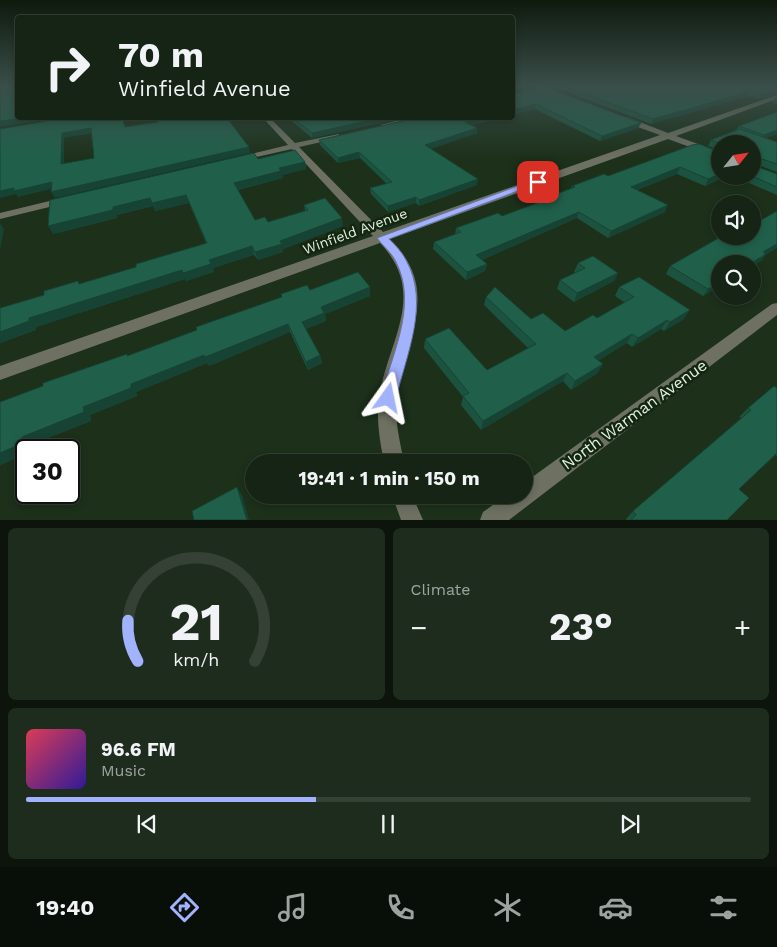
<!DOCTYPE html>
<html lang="en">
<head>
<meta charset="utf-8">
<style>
  :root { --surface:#152414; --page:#1e2c1d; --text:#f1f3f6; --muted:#9da4a0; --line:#344134; --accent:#a2b2fd }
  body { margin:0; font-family:"Work Sans",sans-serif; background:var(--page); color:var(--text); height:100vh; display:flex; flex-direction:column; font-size:19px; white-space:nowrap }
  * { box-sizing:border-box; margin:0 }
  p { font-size:16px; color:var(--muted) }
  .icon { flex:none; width:28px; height:28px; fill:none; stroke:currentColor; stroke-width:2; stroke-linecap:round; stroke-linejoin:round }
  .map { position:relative; height:520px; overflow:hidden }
  .panel { display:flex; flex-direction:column; gap:8px; padding:8px; background:#0c140b; flex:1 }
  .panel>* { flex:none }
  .banner { position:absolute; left:15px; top:15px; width:500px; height:105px; border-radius:5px; box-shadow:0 2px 8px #0003,0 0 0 1px var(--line); background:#152414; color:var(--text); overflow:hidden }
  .needle { width:32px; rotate:60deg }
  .tools { position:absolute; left:711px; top:135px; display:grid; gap:10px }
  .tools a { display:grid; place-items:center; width:50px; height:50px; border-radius:50%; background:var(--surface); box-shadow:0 2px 8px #0003,0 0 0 1px var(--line); font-size:25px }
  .speed { position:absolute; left:15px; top:439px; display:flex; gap:10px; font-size:25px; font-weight:700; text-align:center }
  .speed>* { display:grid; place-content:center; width:65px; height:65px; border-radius:50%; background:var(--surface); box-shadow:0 2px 8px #0003,0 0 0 1px var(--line); line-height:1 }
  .speed .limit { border:2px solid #111; border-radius:8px; background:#fff; color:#111 }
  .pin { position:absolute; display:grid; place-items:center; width:42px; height:42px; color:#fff; margin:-21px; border-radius:10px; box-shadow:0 2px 8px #0006 }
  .me { position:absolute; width:55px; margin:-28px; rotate:12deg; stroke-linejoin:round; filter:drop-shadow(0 0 4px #0008) }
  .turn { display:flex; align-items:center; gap:18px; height:105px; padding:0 20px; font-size:22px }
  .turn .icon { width:65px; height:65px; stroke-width:2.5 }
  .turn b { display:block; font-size:35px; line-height:42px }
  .big { font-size:38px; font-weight:700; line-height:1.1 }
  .panel .widget { flex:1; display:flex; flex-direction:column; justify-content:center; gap:8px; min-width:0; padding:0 18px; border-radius:8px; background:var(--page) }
  .panel .dial { align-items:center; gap:0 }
  .dial svg { height:130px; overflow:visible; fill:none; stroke:var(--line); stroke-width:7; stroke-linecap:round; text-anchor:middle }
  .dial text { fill:var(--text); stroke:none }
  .song { display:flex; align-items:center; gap:15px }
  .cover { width:60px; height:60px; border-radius:8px; background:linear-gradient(135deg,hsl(350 70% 55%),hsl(250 70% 35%)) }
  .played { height:5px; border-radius:2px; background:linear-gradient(90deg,var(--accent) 40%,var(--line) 40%) }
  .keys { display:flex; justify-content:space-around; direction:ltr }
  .heat { display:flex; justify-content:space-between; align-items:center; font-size:28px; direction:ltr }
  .panel .tiles { flex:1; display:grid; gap:8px; grid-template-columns:1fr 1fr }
  .widget:last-child { grid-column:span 2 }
  .trip { position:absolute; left:245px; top:454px; width:288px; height:50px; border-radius:25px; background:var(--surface); box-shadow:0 2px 8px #0003,0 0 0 1px var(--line); font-weight:700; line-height:50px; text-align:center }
  .dock { display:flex; height:80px; justify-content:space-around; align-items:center; background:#080e08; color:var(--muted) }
  .dock .icon { width:35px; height:35px }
  .dock .active { color:var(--accent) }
  .dock b { font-size:22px; color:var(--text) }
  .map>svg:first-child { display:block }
</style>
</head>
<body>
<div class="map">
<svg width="777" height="520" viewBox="0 0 777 520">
  <rect width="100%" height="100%" fill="#1c301a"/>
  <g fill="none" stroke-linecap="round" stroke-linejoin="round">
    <path fill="#6e7062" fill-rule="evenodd" d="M533,85h9l18,8 -5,1z
      M777,95v4l-101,37 44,16v6l-52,-19 -278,100c54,54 13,99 7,159 -3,22 3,43 7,64h-20c-4,-20 -8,-43 -5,-64 8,-56 50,-104 1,-155l-380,137v-14l373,-130 -81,-87 -54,12v-4l50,-12 -25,-27h7l25,25 44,-9v4l-40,9 84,85 277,-97 -39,-14v-4h6l41,16z
      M408,118h12l-36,9 -4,-2z
      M66,197l4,1v4l-70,17v-6z
      M777,303v12l-268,205h-29l3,-8 24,-17h17v-12l248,-179z
      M392,495h20l11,25h-22z"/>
  </g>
  <path fill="#1c5340" d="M549,85h228v9l-18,5 -11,-3 -97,28z
    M512,94l129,29 -3,5 -38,13 -65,-32 -23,6z
    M777,97v7l-5,-1 3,-5z
    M777,112v22l-11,4 11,4v30l-22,-8v2l22,8v21l-44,-19h19v-32h-32v6l-12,-4 3,-6 25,-10 3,-4z
    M288,118h114l-90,20z
    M416,118h85l-29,7 5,8 -47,16 47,36 -58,21 -3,-3 -28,9 -17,-18 -1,-6 17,-4 -27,-26 -22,5 -18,-18 -1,-5z
    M720,152v24h7l-22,10 -28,-12 -40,16 28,22 -57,26 -31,-20 -95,42 5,4 -2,7 -19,9 -33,-31 1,-7 21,-8 1,-6 46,-12 51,-19 1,-2 17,-7 1,-2 36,-10z
    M258,159l47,3 1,7 -24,6 1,3 -45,12 17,30 13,2 37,-11 -1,-6 39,21 -60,23v3l-25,8 -4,-5 -41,13 1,4 -28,9 -1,-2 -149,48v3l-36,13 81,-59 55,-17 70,-24 -17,-40 -34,8 -2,-5 -36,9v3l-64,16z
    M777,211v37l-12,7 -4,6 -9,5v-2l-32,22 -17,10 -37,-22 4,-8 82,-30z
    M578,263l40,10 -4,8 -40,21 -17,-13 3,-9 16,-7 -2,-1z
    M370,287v9l-45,18 1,7 -20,8 14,26 2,8 -14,7 -18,-38 -81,34 -2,-3 -71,29 1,4 -47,19 1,6 -61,24v5h-4v4l-26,11v-63l127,-48 1,2 69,-26 84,-33v-3l29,-4z
    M619,287l65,32 -20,12 -3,-2 -29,18 -5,-4 -28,17 -1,13 -27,17 -8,-9 -82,49 -20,-25 2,-8 -39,-49 1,-9 62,31 41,-22 -44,-43 2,-8 45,22 34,12 32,-13 28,-15 -10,-7z
    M777,388v68l-2,-1 -36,34 -12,31h-100l-1,-1 7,-8 109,-93 -3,-1 9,-9z"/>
  <path fill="#164334" d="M519,85h13v1l-20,5v-4z
    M777,90v4l-18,5 3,-5z
    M751,91l-3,5 -97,28 2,-5z
    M536,104l-1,5 -23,6v-5z
    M24,118h34l-58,9v-6z
    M380,118h22l-90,20v-5z
    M482,118h19l-37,9 1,-5z
    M641,123l-3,5 -38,13 2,-5z
    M91,128l2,5 -29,5v32l-3,-6 1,-31z
    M477,128v5l-52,18v-6z
    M777,130v4l-16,6 3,-5z
    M249,147l1,6 -195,45 -4,-6z
    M359,152l1,6 -22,5v-5z
    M305,162l1,7 -24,6 1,3 -47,12 -2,-7 45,-15z
    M680,167l-3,7 -49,19 3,-6z
    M720,174v2h7l-22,10 3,-7z
    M478,179l-1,6 -58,21v-6z
    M52,182l3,6 -37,9 -2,-3 -16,4v-7l14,-3z
    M186,195l3,8 -34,8 -2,-5 -36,9v3l-64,16 -5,-8 65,-19 37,-9z
    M416,197v6l-28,9v-6z
    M668,205l-3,7 -57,26 3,-7z
    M579,212l-2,6 -102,45 1,-8z
    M342,218l1,8 -60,23v3l-25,8 -3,-8 25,-11z
    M0,223l4,6 -4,21z
    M777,244v4l-12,7 -4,6 -9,5v-2h-2l13,-12z
    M252,246l2,9 -41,13 1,4 -28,9 -1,-2 -149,48v3l-36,13v-11l29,-14z
    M487,264l-2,7 -19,9 1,-8z
    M618,273l-4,8 -40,21 3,-9z
    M720,282v4l-17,10 5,-7z
    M370,287v9l-45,18 1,7 -22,9 -2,-8 19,-15z
    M690,310l-6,9 -20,12 6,-9z
    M667,320l-6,9 -29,18 6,-9z
    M288,324l2,8 -81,34 -2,-3 -71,29 1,4 -47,19 1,6 -61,24v5h-4v4l-26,11v-12l22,-16 109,-53 73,-29z
    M632,334l-5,9 -37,23 4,-9z
    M320,355l2,8 -14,7 -2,-8z
    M603,364l-5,9 -27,17 4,-9z
    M567,373l-4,8 -82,49 2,-9z
    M237,487l5,8 7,25h-2z"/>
  <path fill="#20604b" stroke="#164334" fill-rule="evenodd" d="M0,85h18v33h6l-24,3z
    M562,85h215v5l-15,4 -11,-3 -98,28z
    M543,86l98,37 -39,13 -66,-32 -24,6v-16z
    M777,112v18l-13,5 -25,-9z
    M65,118h57l3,9 33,-5 -2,-4h71l22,29 -198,45 1,-10 -38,9v-3l-14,3v-62zM91,128l3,30 -33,6 1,-31z
    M293,118h87l-68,15z
    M416,118h66l-17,4 12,6 -52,17 53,34 -59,21 -3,-3 -28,9 -18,-18 22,-6 -33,-30 -21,6 -19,-18z
    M740,129l37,13v22l-21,-7 -2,2 1,7 22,8v13l-25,-11v-32h-30l-11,-4z
    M699,144l21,8v22l-12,5 -28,-12 -49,20 37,18 -57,26 -32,-19 -103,43 11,9 -20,8 -33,-30 27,-10 -5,-4 42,-15 4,3 54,-20 -2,-1 21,-8 -3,-1 32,-12 4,2 84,-31z
    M295,150l10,12 -26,6 2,3 -47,12 21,37 10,-3 3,5 40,-12 -4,-5 21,-7 17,20 -62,23 2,3 -27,8 -3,-6 -43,14 2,4 -28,9 -1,-3 -153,48v3l-29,11v-24l44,-13v-4l34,-10 1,3 57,-17v-3l71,-21 -21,-48 -34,8 -2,-5 -37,9v3l-65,16 2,-26 204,-47 4,6z
    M777,211v33l-14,8 3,2 -16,10h-30v18l-12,7 -38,-23 52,-30h30v-11z
    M593,256l25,17 -41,20 -17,-13 25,-12 -7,-5z
    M358,272l12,15 -49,20 3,6 -22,9 18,33 -14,7 -18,-38 -83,33 -1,-2 -73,29v4l-48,19 1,5 -62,25 -1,7 -21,9v-51l43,-16v-3l84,-29v2l70,-26 -1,-3 86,-30 -1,-3 26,-9 3,5z
    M639,277l51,33 -20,12 -3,-2 -29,18 -6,-4 -38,23 9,7 -28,17 -8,-8 -84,48 -20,-25 6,-3 -44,-54 24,-11 38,42 49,-26 -50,-47 9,-10 36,32 12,-6 22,18 28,-16 4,3 37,-21 -15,-10z
    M774,386l3,2v65l-38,36 10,9 -22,22h-96l5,-5 -3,-4 118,-101 -3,-2z
    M237,487l10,33h-53l-2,-9z"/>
  <linearGradient id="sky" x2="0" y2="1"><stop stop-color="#0f1a0e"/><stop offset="0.54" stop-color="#3a4e49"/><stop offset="1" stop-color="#3a4e49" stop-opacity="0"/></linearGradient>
  <rect width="777" height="158" fill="url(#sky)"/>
  <path fill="#a2b2fd" stroke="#6974a4" d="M534,180l8,2 -153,57c6,6 13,13 17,21 24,43 1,93 -10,138l-2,5 -6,2 -6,-2 -2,-5c12,-42 38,-94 16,-136 -4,-9 -13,-16 -19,-24z"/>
  <g text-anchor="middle" stroke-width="5" stroke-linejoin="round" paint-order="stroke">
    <g font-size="14" fill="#e3f0e1" stroke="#132610">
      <text transform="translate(355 231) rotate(-20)" y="5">Winfield Avenue</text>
    </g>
    <g font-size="16" fill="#e3f0e1" stroke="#132610">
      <text transform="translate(634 414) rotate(-36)" y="6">North Warman Avenue</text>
    </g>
  </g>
</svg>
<div class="tools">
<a><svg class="needle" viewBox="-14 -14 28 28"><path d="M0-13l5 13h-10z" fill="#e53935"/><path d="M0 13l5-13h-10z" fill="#9da4a0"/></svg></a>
<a><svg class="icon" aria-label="sound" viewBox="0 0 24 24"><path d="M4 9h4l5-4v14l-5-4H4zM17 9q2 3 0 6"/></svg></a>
<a><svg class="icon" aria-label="search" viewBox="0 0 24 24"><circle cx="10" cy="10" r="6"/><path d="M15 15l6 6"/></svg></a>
</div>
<div class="speed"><div class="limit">30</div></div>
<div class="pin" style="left:538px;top:182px;background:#d93025"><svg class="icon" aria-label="arrive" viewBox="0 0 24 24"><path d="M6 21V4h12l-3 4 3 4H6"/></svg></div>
<svg class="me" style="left:388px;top:398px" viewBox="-20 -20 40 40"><path d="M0-17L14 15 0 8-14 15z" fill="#a2b2fd" stroke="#fff" stroke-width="4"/></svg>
<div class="trip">19:41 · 1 min · 150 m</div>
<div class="banner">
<div class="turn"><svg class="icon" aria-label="right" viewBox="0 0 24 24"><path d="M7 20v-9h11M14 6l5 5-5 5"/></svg><div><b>70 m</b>Winfield Avenue</div></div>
</div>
</div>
<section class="panel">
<div class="tiles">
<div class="widget dial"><svg viewBox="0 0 100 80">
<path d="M14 69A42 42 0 1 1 86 69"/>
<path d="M14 69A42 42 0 0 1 8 44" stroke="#a2b2fd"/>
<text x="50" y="56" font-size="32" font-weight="700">21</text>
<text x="50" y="72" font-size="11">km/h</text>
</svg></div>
<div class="widget"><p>Climate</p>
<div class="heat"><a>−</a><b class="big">23°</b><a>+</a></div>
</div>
<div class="widget">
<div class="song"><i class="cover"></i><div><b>96.6 FM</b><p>Music</p></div></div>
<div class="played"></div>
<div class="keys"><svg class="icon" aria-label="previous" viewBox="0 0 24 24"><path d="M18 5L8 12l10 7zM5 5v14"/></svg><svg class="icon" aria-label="pause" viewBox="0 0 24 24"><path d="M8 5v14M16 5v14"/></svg><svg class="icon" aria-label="next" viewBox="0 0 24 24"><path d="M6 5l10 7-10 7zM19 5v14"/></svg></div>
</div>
</div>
</section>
<nav class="dock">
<b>19:40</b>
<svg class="icon active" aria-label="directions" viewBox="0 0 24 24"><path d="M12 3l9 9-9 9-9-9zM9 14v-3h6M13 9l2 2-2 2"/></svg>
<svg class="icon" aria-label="music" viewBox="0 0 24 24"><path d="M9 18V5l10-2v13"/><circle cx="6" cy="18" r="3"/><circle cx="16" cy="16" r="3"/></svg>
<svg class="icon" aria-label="phone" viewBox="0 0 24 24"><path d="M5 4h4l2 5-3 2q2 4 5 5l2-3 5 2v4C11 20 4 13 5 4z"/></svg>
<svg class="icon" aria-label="climate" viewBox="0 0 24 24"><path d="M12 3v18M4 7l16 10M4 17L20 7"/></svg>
<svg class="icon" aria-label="car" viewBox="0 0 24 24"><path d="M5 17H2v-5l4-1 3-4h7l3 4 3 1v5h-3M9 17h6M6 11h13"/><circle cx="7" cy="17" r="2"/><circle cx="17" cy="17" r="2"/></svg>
<svg class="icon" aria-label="filters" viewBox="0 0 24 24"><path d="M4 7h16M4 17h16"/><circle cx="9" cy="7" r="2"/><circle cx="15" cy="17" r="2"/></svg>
</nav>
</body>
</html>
